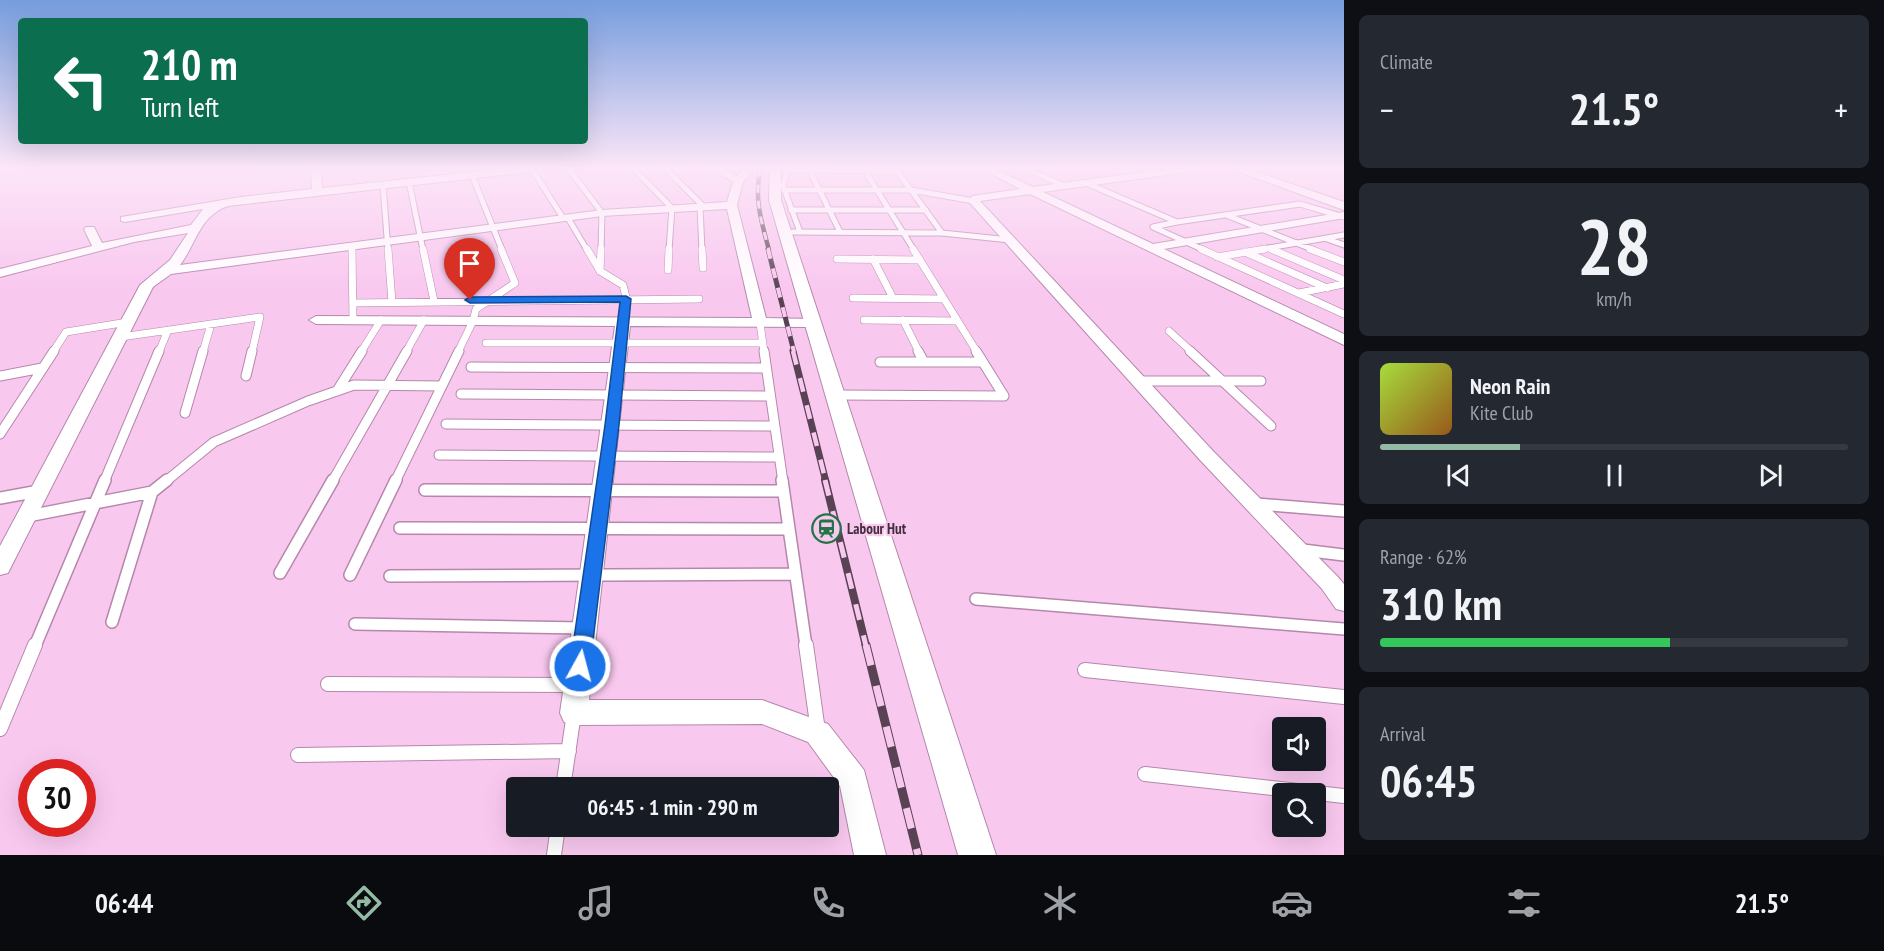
<!DOCTYPE html>
<html lang="en">
<head>
<meta charset="utf-8">
<style>
  :root { --surface:#171b24; --page:#242831; --text:#f1f3f6; --muted:#9ea1a6; --line:#363941; --accent:#94baa6 }
  body { margin:0; font-family:"PT Sans Narrow",sans-serif; background:var(--page); color:var(--text); height:100vh; display:flex; flex-direction:column; font-size:22px; white-space:nowrap }
  * { box-sizing:border-box; margin:0 }
  p { font-size:20px; color:var(--muted) }
  .icon { flex:none; width:33px; height:33px; fill:none; stroke:currentColor; stroke-width:2; stroke-linecap:round; stroke-linejoin:round }
  .map { position:relative; flex:1; overflow:hidden }
  .panel { display:flex; flex-direction:column; gap:15px; padding:15px; background:#0d0f14; width:540px }
  .panel>* { flex:none }
  .banner { position:absolute; left:18px; top:18px; width:570px; height:126px; border-radius:6px; box-shadow:0 6px 24px #0002; background:#0b6e4f; color:#fff; overflow:hidden }
  .controls { position:absolute; left:1272px; top:717px; display:grid; gap:12px }
  .controls a { display:grid; place-items:center; width:54px; height:54px; border-radius:6px; background:var(--surface); box-shadow:0 6px 24px #0002; font-size:30px }
  .speed { position:absolute; left:18px; top:759px; display:flex; gap:12px; font-size:30px; font-weight:700; text-align:center }
  .speed>* { display:grid; place-content:center; width:78px; height:78px; border-radius:50%; background:var(--surface); box-shadow:0 6px 24px #0002; line-height:1 }
  .speed .limit { border:9px solid #d22; background:#fff; color:#111 }
  .pin { position:absolute; display:grid; place-items:center; width:51px; height:51px; color:#fff; margin:-62px -26px; border-radius:50% 50% 50% 0; rotate:-45deg; box-shadow:0 0 6px #0007 }
  .pin .icon { rotate:45deg }
  .me { position:absolute; width:66px; margin:-33px; rotate:7deg; stroke-linejoin:round; filter:drop-shadow(0 0 4px #0008) }
  .turn { display:flex; align-items:center; gap:21px; height:126px; padding:0 24px; font-size:27px }
  .turn .icon { width:78px; height:78px; stroke-width:2.5 }
  .turn b { display:block; font-size:42px; line-height:51px }
  .big { font-size:45px; font-weight:600; line-height:1.1 }
  .panel .card { flex:1; display:flex; flex-direction:column; justify-content:center; gap:9px; min-width:0; padding:0 21px; border-radius:9px; background:var(--page) }
  .panel .dial { align-items:center; gap:0 }
  .dial b { font-size:78px; line-height:1 }
  .song { display:flex; align-items:center; gap:18px }
  .cover { width:72px; height:72px; border-radius:9px; background:linear-gradient(135deg,hsl(80 70% 55%),hsl(30 70% 35%)) }
  .played { height:6px; border-radius:3px; background:linear-gradient(90deg,var(--accent) 30%,var(--line) 30%) }
  .keys { display:flex; justify-content:space-around; direction:ltr }
  .heat { display:flex; justify-content:space-between; align-items:center; font-size:33px; direction:ltr }
  .charge { height:9px; border-radius:4px; background:linear-gradient(90deg,#34c759 62%,var(--line) 0) }
  .trip { position:absolute; left:506px; top:777px; width:333px; height:60px; border-radius:6px; background:var(--surface); box-shadow:0 6px 24px #0002; font-weight:600; line-height:60px; text-align:center }
  .tabs { display:flex; height:96px; justify-content:space-around; align-items:center; background:#090b0e; color:var(--muted) }
  .tabs .icon { width:42px; height:42px }
  .tabs .current { color:var(--accent) }
  .tabs b { font-size:27px; color:var(--text) }
  main { display:flex; flex:1; min-height:0 }
  .map>svg:first-child { display:block }
</style>
</head>
<body>
<main>
<div class="map">
<svg width="1344" height="855" viewBox="0 0 1344 855">
  <rect width="100%" height="100%" fill="#f9c8ef"/>
  <g fill="none" stroke-linecap="round" stroke-linejoin="round">
    <defs>
      <path id="service-far4" d="M532,169l31,49
        M569,169l33,44 -1,37
        M634,169l38,39 -3,42
        M666,169l38,38
        M1027,169l37,17
        M810,171l30,61
        M865,171l49,79
        M472,175l30,75
        M409,182l14,68
        M1086,183l91,39 -24,5 51,23
        M383,185l5,65
        M784,190h127l63,11
        M700,207l2,43
        M791,210h135
        M1226,215l88,35
        M568,218l19,32
        M1177,222l123,-18 44,13
        M793,232l149,1 68,7
        M800,232l-17,-46 4,-16 110,1 45,62
        M1327,239l17,6
        M352,246v4
        M1269,248l5,2
        M1257,250l87,-15"/>
      <path id="service-far3" d="M352,249l1,71
        M388,249l4,53
        M423,249l11,52
        M587,249l13,22 23,14 3,12 -3,25
        M702,249l1,19
        M913,249l64,103
        M1201,249l143,65
        M1271,249l73,31
        M1310,249l34,13
        M1245,252l82,36
        M1217,257l48,-8
        M837,259l83,1
        M873,259l20,39
        M668,270l1,-21
        M600,271l1,-22
        M1299,293l45,-9
        M853,298l91,1
        M353,303l346,-4
        M864,320l93,1
        M903,320l16,32
        M760,323l4,29
        M1169,331l23,21
        M121,337l139,-20 -8,35
        M486,343h277
        M53,352l13,-20 62,-10
        M159,352l9,-22
        M203,352l8,-28
        M361,352l20,-32
        M406,352l18,-32
        M458,352l15,-31 3,-12 39,-26 -14,-34"/>
      <path id="service-far2" d="M764,351l19,131
        M918,351l6,11
        M976,351l28,45
        M1190,351l81,75
        M880,362h102
        M471,367l295,1
        M0,376l42,-8
        M246,376l6,-25
        M1139,381h122
        M337,391l25,-40
        M461,394l309,2
        M836,395l168,1
        M185,413l18,-62
        M446,424l328,2
        M0,434l54,-83
        M439,455l340,2
        M104,482l55,-131
        M165,482l49,-40 94,-41 46,-16 87,1
        M332,482l75,-131
        M395,482l64,-131"/>
      <path id="service-far1" d="M782,480l24,166
        M425,490l358,1
        M0,498l39,-7
        M1257,504l87,7
        M28,516l124,-24 15,-12
        M400,528l389,1
        M1303,550l41,5
        M280,573l53,-93
        M350,575l46,-95
        M390,576l405,-2
        M976,599l368,30
        M112,622l40,-130
        M355,624l228,4
        M35,646l70,-166"/>
      <path id="service" d="M806,645l12,86
        M1085,670l259,27
        M328,684l247,1
        M0,729l35,-84
        M298,755l271,-4
        M1145,774l199,22
        M563,788l11,-75
        M554,855l4,-29"/>
      <path id="minor" d="M311,169h10l1,19 178,-19h35l-5,3 -302,34c-29,10 -31,37 -48,59l422,-55 125,-8 6,-20 -22,-13h13l13,7 6,-7h11l-11,13 -6,23 29,113 47,1 7,4 -7,4 -183,-1 -41,374h173l66,24 36,46 22,85h-32l-14,-69 -32,-44 -46,-18 -188,1 -10,-3 -4,-9 55,-387 -299,-2 -7,-4 7,-4 436,2 -25,-109 -125,7 -431,58 -18,13 -142,280 -3,6 -8,2v-29l140,-261 30,-25 18,-27 -54,9 -134,35v-8l92,-23 -8,-17 2,-2h8l8,16 89,-18 12,-16 -78,13 -4,-1v-4l120,-20 71,-8z
        M982,169h13l38,18 133,-18h28l-5,3 -146,20 110,52 191,-32v6l-180,31 180,85v11l-314,-151 -50,7 234,251 124,125 6,7v27l-8,-2 -14,-20 -122,-129 -230,-257 -1,-2 3,-5 48,-7z"/>
      <path id="tertiary" d="M770,169h11v31l215,655h-38l-189,-655z
        M1231,169h17l96,33v8z"/>
    </defs>
    <use href="#service-far4" stroke="#b587ab" stroke-width="7"/>
    <use href="#service-far3" stroke="#b587ab" stroke-width="8"/>
    <use href="#service-far2" stroke="#b587ab" stroke-width="11"/>
    <use href="#service-far1" stroke="#b587ab" stroke-width="14"/>
    <use href="#service" stroke="#b587ab" stroke-width="16"/>
    <use href="#minor" stroke="#b587ab" stroke-width="2"/>
    <use href="#tertiary" stroke="#b587ab" stroke-width="2"/>
    <use href="#service-far4" stroke="#fff" stroke-width="5"/>
    <use href="#service-far3" stroke="#fff" stroke-width="7"/>
    <use href="#service-far2" stroke="#fff" stroke-width="9"/>
    <use href="#service-far1" stroke="#fff" stroke-width="11"/>
    <use href="#service" stroke="#fff" stroke-width="14"/>
    <use href="#minor" fill="#fff" fill-rule="evenodd"/>
    <use href="#tertiary" fill="#fff" fill-rule="evenodd"/>
    <defs>
      <path id="rail-far4" d="M761,169c-8,27 1,55 8,81"/>
      <path id="rail-far3" d="M768,249l26,103"/>
      <path id="rail-far2" d="M793,351l33,131"/>
      <path id="rail-far1" d="M825,480l41,166"/>
      <path id="rail" d="M866,645l52,210"/>
    </defs>
    <use href="#rail-far4" stroke="#584254" stroke-width="4.5"/>
    <use href="#rail-far3" stroke="#584254" stroke-width="5"/>
    <use href="#rail-far2" stroke="#584254" stroke-width="7"/>
    <use href="#rail-far1" stroke="#584254" stroke-width="8"/>
    <use href="#rail" stroke="#584254" stroke-width="9"/>
    <use href="#rail-far4" stroke="#f9c8ef" stroke-width="3" stroke-dasharray="8" stroke-linecap="butt"/>
    <use href="#rail-far3" stroke="#f9c8ef" stroke-width="4" stroke-dasharray="10" stroke-linecap="butt"/>
    <use href="#rail-far2" stroke="#f9c8ef" stroke-width="4.5" stroke-dasharray="14" stroke-linecap="butt"/>
    <use href="#rail-far1" stroke="#f9c8ef" stroke-width="5" stroke-dasharray="16" stroke-linecap="butt"/>
    <use href="#rail" stroke="#f9c8ef" stroke-width="7" stroke-dasharray="21" stroke-linecap="butt"/>
  </g>
  <linearGradient id="sky" x2="0" y2="1"><stop stop-color="#769dde"/><stop offset="0.58" stop-color="#fce6f8"/><stop offset="1" stop-color="#fce6f8" stop-opacity="0"/></linearGradient>
  <rect width="1344" height="289" fill="url(#sky)"/>
  <path fill="#1a73e8" stroke="#114b97" stroke-width="1.5" d="M626,296l5,3 -12,126 -29,241 -3,6 -7,2 -7,-2 -3,-6 35,-241 15,-123 -150,1 -5,-3 5,-3z"/>
  <defs>
    <symbol id="station-ring" viewBox="-11 -11 22 22"><circle r="9.5" fill="#f9c8ef" stroke="#227445" stroke-width="1.5"/><path d="M-3-6H3Q5-6 5-4V2Q5 4 3 4L4.5 6H3L1.5 4h-3L-3 6H-4.5L-3 4Q-5 4-5 2V-4Q-5-6-3-6ZM-3.5-4v3h7v-3ZM-3.5 1v1.5H-2V1ZM2 1v1.5H3.5V1Z" fill="#227445"/></symbol>
  </defs>
  <g fill-rule="evenodd">
    <use href="#station-ring" x="810" y="512" width="33" height="33"/>
  </g>
  <g text-anchor="middle" stroke-width="4.5" stroke-linejoin="round" paint-order="stroke">
    <g font-size="15" font-weight="bold" fill="#422f3e" stroke="#f9c8ef" text-anchor="start">
      <text x="847" y="534">Labour Hut</text>
    </g>
  </g>
</svg>
<div class="controls">
<a><svg class="icon" aria-label="sound" viewBox="0 0 24 24"><path d="M4 9h4l5-4v14l-5-4H4zM17 9q2 3 0 6"/></svg></a>
<a><svg class="icon" aria-label="search" viewBox="0 0 24 24"><circle cx="10" cy="10" r="6"/><path d="M15 15l6 6"/></svg></a>
</div>
<div class="speed"><div class="limit">30</div></div>
<div class="pin" style="left:470px;top:300px;background:#d93025"><svg class="icon" aria-label="arrive" viewBox="0 0 24 24"><path d="M6 21V4h12l-3 4 3 4H6"/></svg></div>
<svg class="me" style="left:580px;top:666px" viewBox="-20 -20 40 40"><circle r="17" fill="#1a73e8" stroke="#fff" stroke-width="3"/><path d="M0-11L8 9 0 5-8 9z" fill="#fff"/></svg>
<div class="trip">06:45 · 1 min · 290 m</div>
<div class="banner">
<div class="turn"><svg class="icon" aria-label="left" viewBox="0 0 24 24"><path d="M17 20v-9H6M10 6l-5 5 5 5"/></svg><div><b>210 m</b>Turn left</div></div>
</div>
</div>
<section class="panel">
<div class="card"><p>Climate</p>
<div class="heat"><a>−</a><b class="big">21.5°</b><a>+</a></div>
</div>
<div class="card dial"><b>28</b><p>km/h</p></div>
<div class="card">
<div class="song"><i class="cover"></i><div><b>Neon Rain</b><p>Kite Club</p></div></div>
<div class="played"></div>
<div class="keys"><svg class="icon" aria-label="previous" viewBox="0 0 24 24"><path d="M18 5L8 12l10 7zM5 5v14"/></svg><svg class="icon" aria-label="pause" viewBox="0 0 24 24"><path d="M8 5v14M16 5v14"/></svg><svg class="icon" aria-label="next" viewBox="0 0 24 24"><path d="M6 5l10 7-10 7zM19 5v14"/></svg></div>
</div>
<div class="card"><p>Range · 62%</p><b class="big">310 km</b><div class="charge"></div></div>
<div class="card"><p>Arrival</p><b class="big">06:45</b></div>
</section>
</main>
<nav class="tabs">
<b>06:44</b>
<svg class="icon current" aria-label="directions" viewBox="0 0 24 24"><path d="M12 3l9 9-9 9-9-9zM9 14v-3h6M13 9l2 2-2 2"/></svg>
<svg class="icon" aria-label="music" viewBox="0 0 24 24"><path d="M9 18V5l10-2v13"/><circle cx="6" cy="18" r="3"/><circle cx="16" cy="16" r="3"/></svg>
<svg class="icon" aria-label="phone" viewBox="0 0 24 24"><path d="M5 4h4l2 5-3 2q2 4 5 5l2-3 5 2v4C11 20 4 13 5 4z"/></svg>
<svg class="icon" aria-label="climate" viewBox="0 0 24 24"><path d="M12 3v18M4 7l16 10M4 17L20 7"/></svg>
<svg class="icon" aria-label="car" viewBox="0 0 24 24"><path d="M5 17H2v-5l4-1 3-4h7l3 4 3 1v5h-3M9 17h6M6 11h13"/><circle cx="7" cy="17" r="2"/><circle cx="17" cy="17" r="2"/></svg>
<svg class="icon" aria-label="filters" viewBox="0 0 24 24"><path d="M4 7h16M4 17h16"/><circle cx="9" cy="7" r="2"/><circle cx="15" cy="17" r="2"/></svg>
<b>21.5°</b>
</nav>
</body>
</html>
